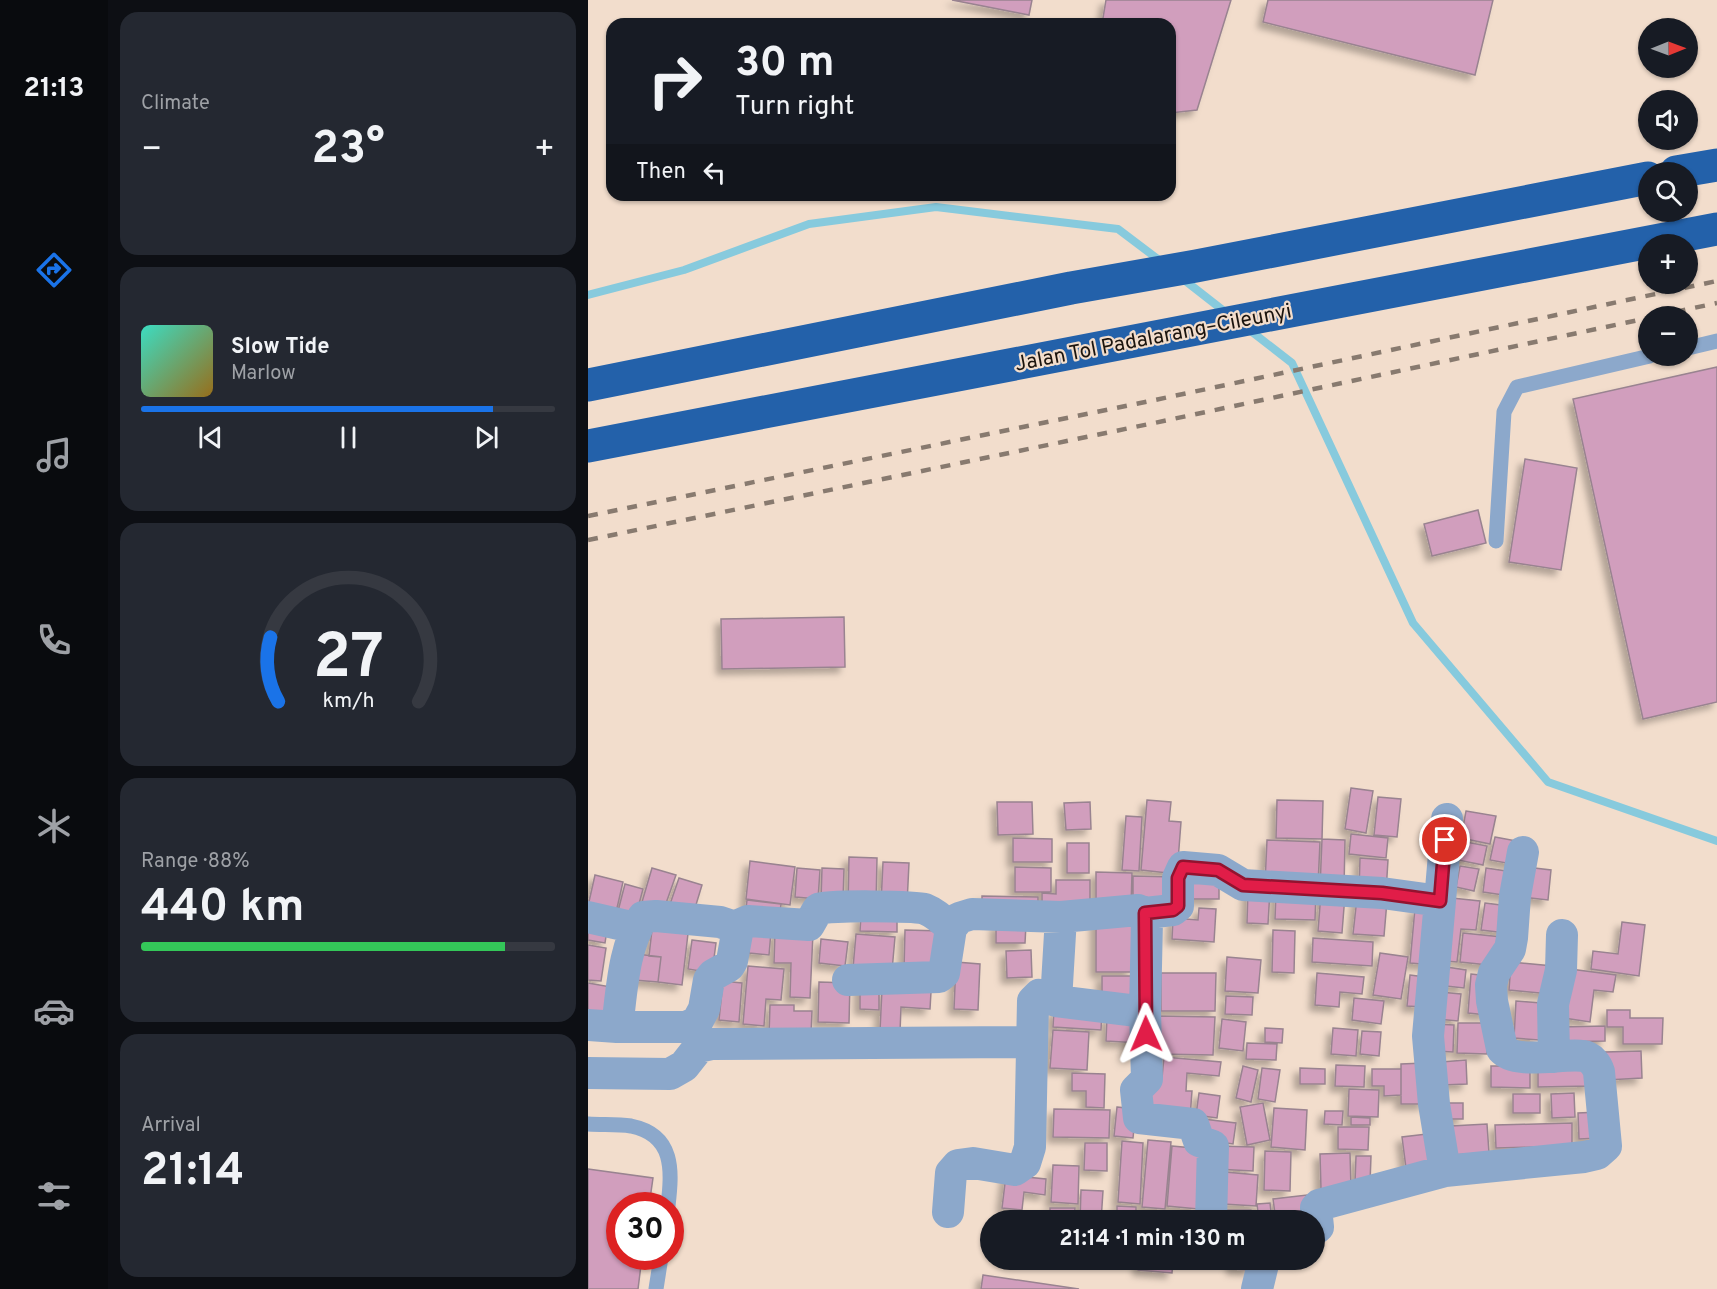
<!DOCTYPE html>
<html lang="en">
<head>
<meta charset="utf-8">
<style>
  :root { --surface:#171b24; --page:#242831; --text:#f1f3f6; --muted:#9ea1a6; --line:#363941; --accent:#1a73e8 }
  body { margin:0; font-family:Overpass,sans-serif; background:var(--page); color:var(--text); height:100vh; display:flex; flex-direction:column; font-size:22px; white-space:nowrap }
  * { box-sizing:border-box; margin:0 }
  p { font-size:20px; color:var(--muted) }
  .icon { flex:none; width:33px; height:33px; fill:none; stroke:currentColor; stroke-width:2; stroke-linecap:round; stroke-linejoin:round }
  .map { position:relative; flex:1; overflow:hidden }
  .drawer { display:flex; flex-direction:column; gap:12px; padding:12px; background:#0d0f14; width:480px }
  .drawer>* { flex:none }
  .hud { position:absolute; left:18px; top:18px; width:570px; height:183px; border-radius:18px; box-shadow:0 2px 4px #0004; background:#171b24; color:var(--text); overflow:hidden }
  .needle { width:39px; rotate:89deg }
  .tools { position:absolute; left:1050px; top:18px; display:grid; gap:12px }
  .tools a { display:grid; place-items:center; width:60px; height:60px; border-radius:50%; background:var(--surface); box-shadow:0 2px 4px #0004; font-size:30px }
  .speed { position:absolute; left:18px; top:1192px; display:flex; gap:12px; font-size:30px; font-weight:700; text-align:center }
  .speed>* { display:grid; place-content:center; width:78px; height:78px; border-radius:50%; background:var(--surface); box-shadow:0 2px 4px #0004; line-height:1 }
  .speed .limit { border:9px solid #d22; background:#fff; color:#111 }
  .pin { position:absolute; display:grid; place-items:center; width:51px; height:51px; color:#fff; margin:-26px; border:3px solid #fff; border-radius:50%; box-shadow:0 2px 6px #0007 }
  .me { position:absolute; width:66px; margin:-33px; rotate:359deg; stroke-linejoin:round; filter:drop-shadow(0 0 4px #0008) }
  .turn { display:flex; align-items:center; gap:21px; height:126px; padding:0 30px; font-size:27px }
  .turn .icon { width:78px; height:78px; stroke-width:2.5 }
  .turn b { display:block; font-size:42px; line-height:51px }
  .then { display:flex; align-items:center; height:57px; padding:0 30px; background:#0003; gap:12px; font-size:22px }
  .big { font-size:45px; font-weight:700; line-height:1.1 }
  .drawer .card { flex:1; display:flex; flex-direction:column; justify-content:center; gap:9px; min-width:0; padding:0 21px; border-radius:18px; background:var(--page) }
  .drawer .dial { align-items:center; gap:0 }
  .dial svg { height:156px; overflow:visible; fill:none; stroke:var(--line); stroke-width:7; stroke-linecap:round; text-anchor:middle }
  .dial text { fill:var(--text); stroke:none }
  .song { display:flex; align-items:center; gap:18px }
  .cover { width:72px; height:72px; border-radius:9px; background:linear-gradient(135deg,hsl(170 70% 55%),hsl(40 70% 35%)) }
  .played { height:6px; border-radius:3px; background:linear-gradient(90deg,var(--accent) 85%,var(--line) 85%) }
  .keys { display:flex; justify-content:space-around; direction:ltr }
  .heat { display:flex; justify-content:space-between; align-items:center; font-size:33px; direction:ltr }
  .charge { height:9px; border-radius:4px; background:linear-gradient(90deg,#34c759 88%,var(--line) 0) }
  .trip { position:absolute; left:392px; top:1210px; width:345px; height:60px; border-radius:30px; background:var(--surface); box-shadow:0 2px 4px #0004; font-weight:700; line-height:60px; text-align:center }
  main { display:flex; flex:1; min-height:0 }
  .dock { display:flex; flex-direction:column; width:108px; justify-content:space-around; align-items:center; background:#090b0e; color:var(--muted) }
  .dock .icon { width:42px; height:42px }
  .dock .on { color:var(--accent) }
  .dock b { font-size:27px; color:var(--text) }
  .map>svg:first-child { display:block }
</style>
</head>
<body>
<main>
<nav class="dock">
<b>21:13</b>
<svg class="icon on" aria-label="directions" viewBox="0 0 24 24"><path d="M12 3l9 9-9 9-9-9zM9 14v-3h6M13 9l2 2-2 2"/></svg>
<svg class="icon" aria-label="music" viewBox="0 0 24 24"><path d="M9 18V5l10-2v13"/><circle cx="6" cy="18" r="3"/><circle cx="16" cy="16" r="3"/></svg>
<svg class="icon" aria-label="phone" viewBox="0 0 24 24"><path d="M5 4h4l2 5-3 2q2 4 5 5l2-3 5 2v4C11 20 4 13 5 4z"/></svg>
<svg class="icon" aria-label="climate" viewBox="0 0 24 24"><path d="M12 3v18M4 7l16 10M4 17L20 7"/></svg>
<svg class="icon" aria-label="car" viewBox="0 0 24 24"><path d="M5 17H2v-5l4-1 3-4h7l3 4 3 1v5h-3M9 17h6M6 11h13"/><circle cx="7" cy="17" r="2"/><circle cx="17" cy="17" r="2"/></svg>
<svg class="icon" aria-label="filters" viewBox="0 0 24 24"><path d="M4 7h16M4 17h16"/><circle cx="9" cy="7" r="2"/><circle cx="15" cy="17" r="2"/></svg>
</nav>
<section class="drawer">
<div class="card"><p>Climate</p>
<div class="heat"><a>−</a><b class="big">23°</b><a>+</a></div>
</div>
<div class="card">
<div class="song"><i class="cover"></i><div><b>Slow Tide</b><p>Marlow</p></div></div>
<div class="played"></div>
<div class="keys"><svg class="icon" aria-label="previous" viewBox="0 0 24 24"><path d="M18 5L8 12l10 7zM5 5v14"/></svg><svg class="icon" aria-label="pause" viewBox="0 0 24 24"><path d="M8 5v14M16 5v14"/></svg><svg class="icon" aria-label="next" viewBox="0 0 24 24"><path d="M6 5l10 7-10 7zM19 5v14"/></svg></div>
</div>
<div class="card dial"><svg viewBox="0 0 100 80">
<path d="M14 69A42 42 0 1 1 86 69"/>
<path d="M14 69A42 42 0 0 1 10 36" stroke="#1a73e8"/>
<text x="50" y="56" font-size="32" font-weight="700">27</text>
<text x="50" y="72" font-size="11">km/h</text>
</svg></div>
<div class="card"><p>Range · 88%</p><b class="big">440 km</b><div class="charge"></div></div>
<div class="card"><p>Arrival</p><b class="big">21:14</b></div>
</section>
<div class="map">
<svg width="1129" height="1289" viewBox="0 0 1129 1289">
  <defs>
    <filter id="shadow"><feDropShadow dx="-5.5" dy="5.5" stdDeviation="3" flood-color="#0004"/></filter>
  </defs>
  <rect width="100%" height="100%" fill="#f2ddcc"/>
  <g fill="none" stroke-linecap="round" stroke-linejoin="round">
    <path stroke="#87cadd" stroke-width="8" d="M595,279l46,36
      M0,295l96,-25 125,-46 127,-17 182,22 45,34
      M659,328l45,35 121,260 135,159 169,59"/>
  </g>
  <path fill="#d19ebd" stroke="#998390" stroke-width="1.5" filter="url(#shadow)" d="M364,0h80l-3,15z
    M518,0h125l-34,110 -27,3v-89h-68z
    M680,0h225l-18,75 -212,-53z
    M1129,367v335l-74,17 -70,-320z
    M937,459l52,9 -16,102 -52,-8z
    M890,510l8,33 -54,13 -8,-32z
    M256,617l1,50 -123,2 -1,-50z
    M763,788l22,3 -7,42 -21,-4z
    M790,797l23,2 -4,38 -23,-2z
    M559,800l24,2 -2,19 12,1 -4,52 -36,-4z
    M689,800l46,1 -1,38 -46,-1z
    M409,802h35l1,32 -35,1z
    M502,802l1,27 -25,1 -2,-27z
    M878,811l30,5 -6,28 -29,-6z
    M538,816l16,1 -3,54 -17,-1z
    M763,834l37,4 -2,20 -37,-4z
    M907,837l27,5 -5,23 -27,-5z
    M425,838l39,1v23h-39z
    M734,839l23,1 -1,49 -24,-1z
    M679,840l53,2 -2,43 -53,-2z
    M873,841l26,5 -4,19 -25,-5z
    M479,843h22v30h-22z
    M261,857l28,1 -1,48 -28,-1z
    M772,858l28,2 -2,32 -27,-1z
    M162,861l45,6 -5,38 -44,-6z
    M295,862l26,1 -2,41 -26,-1z
    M872,866l19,3 -5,22 -18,-4z
    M427,867l36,1v24h-36z
    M938,867l25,3 -3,30 -26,-3z
    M64,868l24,7 -12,34 -22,-7z
    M209,868l23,2 -2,29 -23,-2z
    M234,868l22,1 -1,32 -22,-1z
    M898,868l27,4 -3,24 -27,-4z
    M508,872l36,1 -1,35 -35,-1z
    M599,872l32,1v26h-33z
    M7,875l28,7 -9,39 -26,-15z
    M545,876l42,1v29h-42z
    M91,878l23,7 -10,33 -24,-8z
    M468,880h34v32h-48v-19l14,1z
    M37,884l18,5 -8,30 -18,-4z
    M660,889l22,1 -2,34 -21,-1z
    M688,891l40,1 -1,28 -40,-1z
    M733,893l24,2 -3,38 -24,-2z
    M394,896l56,1v17l-56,-1z
    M769,898l30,3 -3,35 -31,-2z
    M864,898l28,3 -4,29 -15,-1 -4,33 -12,-1z
    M159,900l34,4 -2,17 -34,-4z
    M897,903l24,3 -3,27 -25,-3z
    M611,908l17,1 -2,33 -42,-3 1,-21 25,2z
    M827,908l23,2 -5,55 -23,-2z
    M273,915h36v17l-37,-1z
    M508,919h49l-14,53h-35z
    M0,920l20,3 -3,20 -17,-3z
    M65,921l36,4 -7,60 -24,-3 3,-25 -12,-1z
    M1034,922l23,3 -6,51 -48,-7 2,-18 25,3z
    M408,924h30l-1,19h-29z
    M317,930l38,1 -1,40 -38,-2z
    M685,930l22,1 -1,42 -22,-1z
    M162,931l21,1 -2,23 -20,-2z
    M187,931l38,2 -3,65 -20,-1 1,-34h-17z
    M875,933l39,4 -4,29 -38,-4z
    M268,934l39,3 -3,34 -39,-3z
    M725,938l60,4 -1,24 -60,-4z
    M233,939l27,3 -3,24 -26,-3z
    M104,940l24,3 -4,30 -24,-4z
    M0,945l18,3 -5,33 -13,-1z
    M443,950l1,27 -25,1 -1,-27z
    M792,953l28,4 -7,42 -28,-4z
    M49,954l24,3 -3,25 -24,-2z
    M639,957l34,3 -3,33 -33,-2z
    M368,962l24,2 -2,46 -24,-1z
    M923,962l42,4 -3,28 -41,-4z
    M160,966l36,3 -3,31 -15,-1 -2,27 -21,-2z
    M852,966l26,4 -2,18 -27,-3z
    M982,969l46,6 -3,17 -19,-2 -4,32 -26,-4z
    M573,973h55l-1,38h-54z
    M729,973l47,4 -2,17 -22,-2 -1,15 -24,-2z
    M883,974l19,2 -3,39 -19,-2z
    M822,975l15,2 -2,30 -16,-1z
    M514,976h39l-1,29h-38z
    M135,981l19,2 -3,39 -20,-2z
    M231,982l31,1 -1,40 -31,-1z
    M0,983l29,5 -4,32 -25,-3z
    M272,983l19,1v26l-19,-1z
    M294,989l49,3 -1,17 -29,-2 -1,25 -20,-1z
    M852,992l21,2 -3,27 -21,-2z
    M638,996l27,1 -1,18 -27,-1z
    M766,998l30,3 -3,23 -29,-4z
    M928,1001l26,2 -3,37 -25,-2z
    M182,1005h24v6h18l-1,24h-42z
    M466,1010l48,3 -1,17 -48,-3z
    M1019,1010h23v8h33l-1,26h-39v-17h-16z
    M519,1016l34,2 -1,25 -34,-2z
    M570,1016l57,1 -2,38 -55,-1z
    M634,1019l24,3 -3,29 -24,-3z
    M870,1023h30l-1,31 -30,-1z
    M847,1024l19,1 -1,27 -19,-1z
    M1017,1026v15l-44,1 -1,-15z
    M677,1028l18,1 -1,14 -17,-1z
    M745,1028l25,2 -2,26 -25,-2z
    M465,1030l36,2 -2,38 -37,-2z
    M774,1031l19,1 -2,24 -19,-2z
    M659,1043l30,1 -1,16 -30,-1z
    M1053,1051l1,27 -35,2 -2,-28z
    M576,1057l57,5 -2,14 -32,-3 -1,18h6l-2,27 -42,-3 3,-38 11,1z
    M878,1060l1,24 -25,1 -1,-23z
    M1002,1060l1,26 -53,1v-25z
    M836,1063l1,41h-24v-40z
    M748,1065l29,1 -1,21 -29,-1z
    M655,1066l15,4 -7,32 -15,-4z
    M903,1066h39v22l-39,-1z
    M674,1068l18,2 -5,32 -17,-3z
    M712,1068l25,1v15h-25z
    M784,1069h29v26l-17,1v-10h-12z
    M484,1073l33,1 -1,34 -18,-1v-16h-14z
    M761,1089l30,1 -1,27 -30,-1z
    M611,1093l21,3 -3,22 -21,-3z
    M986,1093l1,24 -23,1 -1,-24z
    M925,1094h27v19h-27z
    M675,1103l7,37 -23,5 -7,-38z
    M854,1103h21v16h-21z
    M529,1107l19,2 -3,29 -19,-2z
    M686,1108l33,2 -2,40 -34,-3z
    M466,1109l56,1 -1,28 -56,-1z
    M737,1111h18l-1,14 -18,-1z
    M1011,1112l1,26 -21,1 -1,-26z
    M763,1117l19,1v7h-19z
    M615,1119l33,4 -3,21 -33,-5z
    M984,1123v23l-76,2 -1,-23z
    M899,1124l2,29 -37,2 -1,-29z
    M750,1127h31l-1,23 -30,-1z
    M847,1133l4,31 -33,4 -4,-31z
    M560,1140l23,2 -6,67 -23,-2z
    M534,1141l21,2 -3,61 -22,-2z
    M497,1143h22v28l-23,-1z
    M584,1146l32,3 -6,60 -31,-3z
    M629,1146l37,1 -1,24 -37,-2z
    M677,1151l26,1 -1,39 -26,-1z
    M762,1153l1,35 -30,1 -1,-35z
    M768,1156h15l-1,27 -15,-1z
    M465,1165l26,1 -1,38 -27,-2z
    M0,1169l65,9 -4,28h-29v51h22l-4,32h-50z
    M637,1172l33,3 -2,31 -33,-2z
    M418,1175l40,4 -1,16 -21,-3 -2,18 -20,-2z
    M493,1190l22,1 -2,30h-21z
    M719,1195l3,26h-34l-3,-22z
    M682,1203l2,18h-13l-2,-17z
    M529,1206l19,1v14h-19z
    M462,1208h25l-1,13h-24z
    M632,1210h31v11h-31z
    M555,1212l34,3v6h-34z
    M551,1260h34l-1,13 -34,-3z
    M644,1260h19v10l-19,-1z
    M395,1275l96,14h-98z"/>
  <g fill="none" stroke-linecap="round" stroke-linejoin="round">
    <path stroke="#8ca8cb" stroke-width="15" d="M1100,348l29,-7
      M908,541l8,-129 13,-25 133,-31
      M0,1124c14,1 29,0 43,2 44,9 41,45 37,80
      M68,1289l5,-32"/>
    <path stroke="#8ca8cb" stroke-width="32" d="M852,901l7,-82
      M557,913l28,-3 5,-4v-28l5,-11 35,3 25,15 139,8 58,8 -12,135 6,68 11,67
      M0,917l48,11
      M260,980l91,-3 5,-4 7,-45
      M468,1001l89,11
      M0,1025l29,2h69l11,-5 7,-13 5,-29 4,-5 16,-9 3,-5 6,-33 3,-4 7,-3 61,4 9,-16c9,-4 97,-3 107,0 10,4 19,12 26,19l8,-10 13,-4 89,3 77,-7 7,3 2,7 -2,92 2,67 -11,11 3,28 54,6 6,17 14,5 -2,75
      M29,1027c5,-36 6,-78 26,-110l13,-1 64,6 18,6
      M966,1057l-1,-53 8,-34 1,-35
      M0,1073l82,1 14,-8 15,-19 13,-3 319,-2
      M360,1212l3,-39 7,-8 15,-2 42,7 10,-7 5,-16 3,-146 6,-6 17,6 5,-84
      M726,1230l4,-3 -2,-19 3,-3 126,-34 139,-14 13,-3 9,-8 -7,-74c-2,-7 -8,-15 -16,-16 -20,-3 -67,9 -81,-7l-10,-48 -1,-16 3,-12 16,-24 2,-11 3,-42 8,-44
      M669,1289l7,-29"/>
    <path stroke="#2361aa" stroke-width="33" d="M1088,172l41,-7
      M0,385l483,-97 125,-22 452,-88
      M0,446l1129,-217"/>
    <path stroke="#887a6f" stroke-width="4.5" stroke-dasharray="10 10" stroke-linecap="butt" d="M1068,316l61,-13
      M0,516l562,-115 567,-120
      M0,540l566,-117 494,-105"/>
  </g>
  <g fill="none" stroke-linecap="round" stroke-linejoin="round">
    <defs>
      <path id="route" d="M558,1034l-1,-121 28,-3 5,-4v-28l5,-11 35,3 25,15 139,8 58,8 5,-61"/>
    </defs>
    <use href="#route" stroke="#92132f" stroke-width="15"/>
    <use href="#route" stroke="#e11d48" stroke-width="10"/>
  </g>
  <g text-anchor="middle" stroke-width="4.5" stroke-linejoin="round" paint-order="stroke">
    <g font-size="21" fill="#1b140e" stroke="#f2ddcc">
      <text transform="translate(565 337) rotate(-11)" y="7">Jalan Tol Padalarang–Cileunyi</text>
    </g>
  </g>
</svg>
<div class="tools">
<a><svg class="needle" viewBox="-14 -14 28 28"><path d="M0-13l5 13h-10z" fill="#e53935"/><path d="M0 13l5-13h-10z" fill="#9ea1a6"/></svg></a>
<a><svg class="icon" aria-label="sound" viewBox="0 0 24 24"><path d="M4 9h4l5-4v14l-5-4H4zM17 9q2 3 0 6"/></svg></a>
<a><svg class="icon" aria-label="search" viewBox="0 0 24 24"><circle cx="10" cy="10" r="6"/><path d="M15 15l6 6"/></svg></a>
<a>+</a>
<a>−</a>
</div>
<div class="speed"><div class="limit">30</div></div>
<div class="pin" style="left:857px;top:840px;background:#d93025"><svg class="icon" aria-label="arrive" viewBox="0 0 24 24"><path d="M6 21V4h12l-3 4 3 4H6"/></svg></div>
<svg class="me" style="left:558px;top:1034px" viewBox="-20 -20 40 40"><path d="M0-17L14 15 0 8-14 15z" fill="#e11d48" stroke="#fff" stroke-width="4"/></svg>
<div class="trip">21:14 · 1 min · 130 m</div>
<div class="hud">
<div class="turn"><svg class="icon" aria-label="right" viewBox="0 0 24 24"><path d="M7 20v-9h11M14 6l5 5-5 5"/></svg><div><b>30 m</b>Turn right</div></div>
<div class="then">Then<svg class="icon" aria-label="left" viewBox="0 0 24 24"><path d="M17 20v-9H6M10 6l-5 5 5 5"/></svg></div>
</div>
</div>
</main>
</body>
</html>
